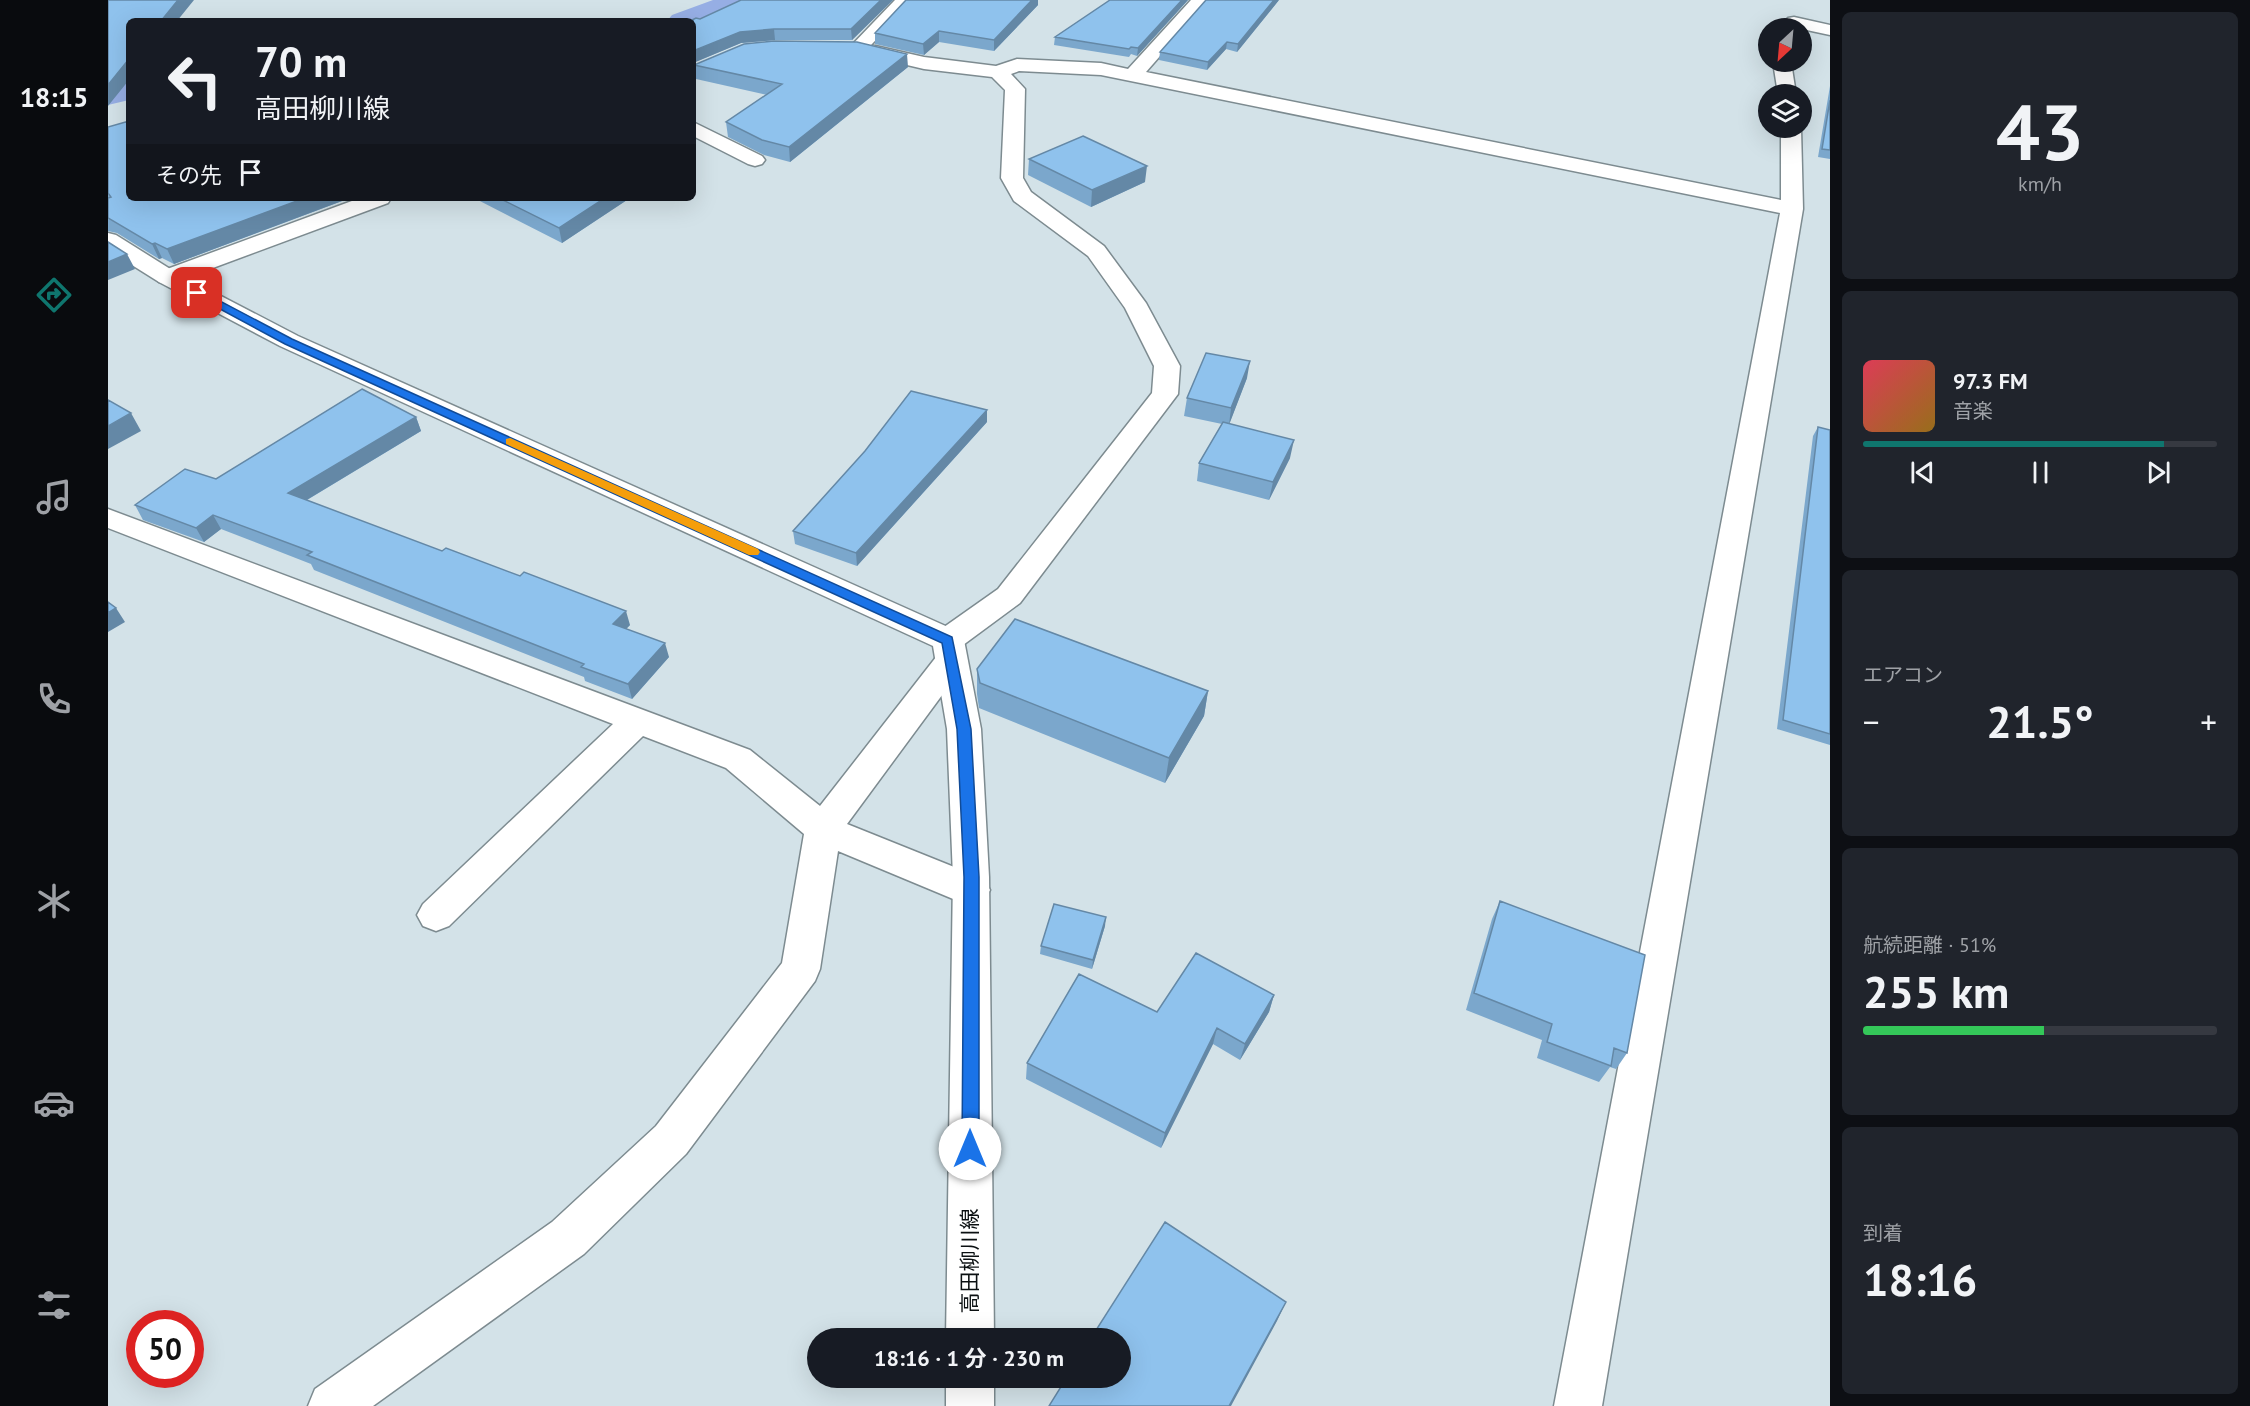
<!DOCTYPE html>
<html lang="ja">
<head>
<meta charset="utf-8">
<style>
  :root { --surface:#171b24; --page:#20242c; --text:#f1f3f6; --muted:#9ea1a6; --line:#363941; --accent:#0f766e }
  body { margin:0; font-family:"PT Sans","Noto Sans JP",sans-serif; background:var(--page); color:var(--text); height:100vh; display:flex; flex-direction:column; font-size:22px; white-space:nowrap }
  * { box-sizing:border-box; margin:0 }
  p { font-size:20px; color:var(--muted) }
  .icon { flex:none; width:33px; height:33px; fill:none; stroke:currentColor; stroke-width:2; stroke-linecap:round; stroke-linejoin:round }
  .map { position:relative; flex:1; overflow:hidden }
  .drawer { display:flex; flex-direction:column; gap:12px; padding:12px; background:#0d0f14; width:420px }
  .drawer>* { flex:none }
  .banner { position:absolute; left:18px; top:18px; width:570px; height:183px; border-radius:9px; box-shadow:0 6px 24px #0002; background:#171b24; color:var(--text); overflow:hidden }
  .needle { width:39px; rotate:206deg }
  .controls { position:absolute; left:1650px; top:18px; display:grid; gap:12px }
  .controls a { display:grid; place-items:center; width:54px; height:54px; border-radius:50%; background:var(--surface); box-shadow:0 6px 24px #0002; font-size:30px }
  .speed { position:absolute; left:18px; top:1310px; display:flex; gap:12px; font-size:30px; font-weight:700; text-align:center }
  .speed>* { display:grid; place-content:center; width:78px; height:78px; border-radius:50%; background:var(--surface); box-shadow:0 6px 24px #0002; line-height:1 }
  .speed .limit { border:9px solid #d22; background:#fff; color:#111 }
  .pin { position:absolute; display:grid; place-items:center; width:51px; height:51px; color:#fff; margin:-26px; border-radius:12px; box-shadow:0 3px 9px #0006 }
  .me { position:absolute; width:66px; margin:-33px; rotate:0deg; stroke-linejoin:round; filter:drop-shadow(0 0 4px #0008) }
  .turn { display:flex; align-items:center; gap:21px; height:126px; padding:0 30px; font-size:27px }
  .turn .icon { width:78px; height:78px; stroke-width:2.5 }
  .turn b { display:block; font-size:42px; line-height:51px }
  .then { display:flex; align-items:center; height:57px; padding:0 30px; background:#0003; gap:12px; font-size:22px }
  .big { font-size:45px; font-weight:700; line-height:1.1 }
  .drawer .tile { flex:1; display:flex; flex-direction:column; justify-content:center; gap:9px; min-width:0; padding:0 21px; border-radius:9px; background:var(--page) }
  .drawer .dial { align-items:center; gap:0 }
  .dial b { font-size:78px; line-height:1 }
  .song { display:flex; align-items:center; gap:18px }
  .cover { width:72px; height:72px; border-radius:9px; background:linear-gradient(135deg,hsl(350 70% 55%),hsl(40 70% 35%)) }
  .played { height:6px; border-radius:3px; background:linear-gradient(90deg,var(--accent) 85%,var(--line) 85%) }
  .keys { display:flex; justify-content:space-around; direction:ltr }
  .heat { display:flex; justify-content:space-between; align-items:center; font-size:33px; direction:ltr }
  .charge { height:9px; border-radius:4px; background:linear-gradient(90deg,#34c759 51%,var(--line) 0) }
  .trip { position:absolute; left:699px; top:1328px; width:324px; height:60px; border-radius:30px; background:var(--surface); box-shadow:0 6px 24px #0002; font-weight:700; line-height:60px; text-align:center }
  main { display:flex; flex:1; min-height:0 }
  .tab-bar { display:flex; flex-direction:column; width:108px; justify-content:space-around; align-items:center; background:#090b0e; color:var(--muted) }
  .tab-bar .icon { width:42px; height:42px }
  .tab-bar .selected { color:var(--accent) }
  .tab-bar b { font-size:27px; color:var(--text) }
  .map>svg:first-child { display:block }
</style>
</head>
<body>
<main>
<nav class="tab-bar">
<b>18:15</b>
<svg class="icon selected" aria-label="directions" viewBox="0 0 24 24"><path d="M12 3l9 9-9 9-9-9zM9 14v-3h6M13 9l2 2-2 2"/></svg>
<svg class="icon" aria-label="music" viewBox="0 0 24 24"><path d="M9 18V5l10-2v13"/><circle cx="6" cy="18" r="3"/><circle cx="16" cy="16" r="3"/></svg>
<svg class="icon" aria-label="phone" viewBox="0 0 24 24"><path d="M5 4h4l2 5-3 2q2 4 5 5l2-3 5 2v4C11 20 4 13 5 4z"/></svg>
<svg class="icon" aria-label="climate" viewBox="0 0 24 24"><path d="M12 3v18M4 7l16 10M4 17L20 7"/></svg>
<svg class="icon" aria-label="car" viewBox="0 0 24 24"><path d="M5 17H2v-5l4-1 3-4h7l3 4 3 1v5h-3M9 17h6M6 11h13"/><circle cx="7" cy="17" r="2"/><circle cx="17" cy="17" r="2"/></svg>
<svg class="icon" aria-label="filters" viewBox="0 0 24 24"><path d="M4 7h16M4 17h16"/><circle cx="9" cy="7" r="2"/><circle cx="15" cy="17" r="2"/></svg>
</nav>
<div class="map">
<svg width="1722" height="1406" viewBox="0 0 1722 1406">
  <rect width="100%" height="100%" fill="#d3e2e8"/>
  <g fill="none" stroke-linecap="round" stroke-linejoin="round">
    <path fill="#96aee4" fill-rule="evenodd" d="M605,0h41l-4,6 -57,21v-6h-26l5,-6z
      M21,80v20l-21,5v-20z"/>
    <defs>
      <path id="minor" d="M787,0h19l-43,45 53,12 72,9 21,-7 84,4 27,6 63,-69h18l-63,72 635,128v-72h20l2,81 -201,1197h-48l226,-1193 -679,-138 -82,-4 -8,3 14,15 -2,89 8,14 73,54 42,57 34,63 -2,28 -158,209 -61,45 -5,1 8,3 5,8 -5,8 -115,156 137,55 6,11 -6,11 -13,4 -13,-4 -120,-50 -18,118 -5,12 -129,173 -102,100 -211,152h-65l7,-17 237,-167 104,-96 126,-163 22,-129 -78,-66 -83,-32 -194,190 -13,5 -13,-5 -6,-11 6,-11 190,-180 -505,-196v-19l642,241 70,56 120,-154 5,-2 -8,-2 -5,-8 5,-8 61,-43 154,-196 2,-27 -29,-58 -37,-52 -74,-55 -13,-23 4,-88 -13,-13 -68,-8 -72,-17 -3,-4z
        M1686,17l36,8v10l-42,-9 -3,-4 3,-4z
        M1665,62h18l5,32h-18z
        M585,122l69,34 3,4 -3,4 -7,2 -7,-2 -55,-28z
        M252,198h31l-3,5 -213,79 -8,2 -8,-2 -4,-5 4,-5z"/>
      <path id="secondary" d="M0,233l8,2 59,37 123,64 661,296 5,8 17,89 8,148 5,461h-48l7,-461 -6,-148 -14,-83 -653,-300 -121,-64 -51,-32z
        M838,1377h48v29h-48z"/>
    </defs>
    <use href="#minor" stroke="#7d8b90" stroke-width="3"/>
    <use href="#secondary" stroke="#7d8b90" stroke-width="3"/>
    <use href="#minor" fill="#fff" fill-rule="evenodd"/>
    <use href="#secondary" fill="#fff" fill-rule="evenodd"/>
  </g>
  <path fill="#7ba7cc" d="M633,0h152l-41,40h-77l-34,3 -48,20v-42l7,-2z
    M798,0h132v5l-44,46 -55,-9 -15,13 -49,-11v-11z
    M1002,0h78l-51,56 -6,-2 -2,3 -75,-12 1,-8z
    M1171,0l-42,52 -11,-3 -19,21 -48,-10 1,-8z
    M586,65l214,2 -118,95 -26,-7 -36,-18 -2,-15 41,-27 -71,-16z
    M1722,86v73l-12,-2z
    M0,127l242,71 -176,66 -12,-6 -3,1 -42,-26 -9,-2z
    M921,159l116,23 -54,25 -63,-32z
    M366,198h156l-68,45z
    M1139,378l-18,46 61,34 -21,42 -72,-19 2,-18 23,-39 -38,-8 3,-18z
    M308,417l5,14 -114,69 323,125 -4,4 43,28 -37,42 -47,-18 -1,-4 -270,-107 -3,-6 -90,-35 -17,13 -61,-22 -8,-15z
    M879,422l-130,144 -62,-22 -2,-13z
    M1710,427l12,3v315l-53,-16 36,-293z
    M869,669l231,22 -4,25 -39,67 -186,-75 -2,-14z
    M1392,901l127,152 -11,16 -6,-2 -11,15 -62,-24 5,-18 -76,-30 26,-91z
    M997,926l-13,43 -52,-15 1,-8z
    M1166,995l-5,17 -29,48 -27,-16 -52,104 -135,-69 1,-16 130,-51z"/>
  <path fill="#6488a6" d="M70,0h16l-17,21h-16z
    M773,0h12l-41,40 -1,-11z
    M924,0h6v5l-44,46v-11z
    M1074,0h6l-51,56 1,-8z
    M1166,0h5l-42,52 1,-8z
    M666,29l1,11 -34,3 -48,20v-12l47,-19z
    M831,31v11l-15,13 -1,-11z
    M1119,42l-1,7 -19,21 1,-8z
    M799,54l1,13 -118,95 -1,-15z
    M21,59v21l-21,26v-21z
    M1039,166l-2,16 -54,25 1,-17z
    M197,198h45l-176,66 -7,-15z
    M497,198h25l-68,45 -3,-15z
    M47,243l7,15 -3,1 -7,-15z
    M19,254l8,15 -27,11v-18z
    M1142,361l-3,17 -18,47 2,-17z
    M879,410v12l-130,144 -1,-13z
    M23,413l10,18 -33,18v-23z
    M308,417l5,14 -126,76 -7,-14z
    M1186,440l-4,18 -21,42 4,-18z
    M105,515l8,14 -17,13 -8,-14z
    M8,608l9,14 -17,10v-19z
    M518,611l4,14 -13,13 -4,-14z
    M557,643l4,14 -37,42 -4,-15z
    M1100,691l-4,25 -39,67 4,-25z
    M998,917l-1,9 -13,43 1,-9z
    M1166,995l-5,17 -29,48 5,-16z
    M1109,1028l-4,16 -52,104 4,-15z
    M1178,1302l-9,19 -46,85h-2z"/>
  <path fill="#8fc2ed" stroke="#6488a6" stroke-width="1.5" d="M0,0h70l-17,21h-32v38l-21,26z
    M633,0h140l-30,29h-77l-34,3 -47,19v-30h-3l6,-3 4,1z
    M798,0h126l-38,40 -55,-9 -16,13 -48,-11z
    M1002,0h72l-44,48 -7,-1 -2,2 -74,-12z
    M1098,0h68l-36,44 -11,-2 -19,20 -48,-10z
    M666,41l83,1 50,12 -118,93 -27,-7 -36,-18 56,-38 -88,-19 50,-21z
    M1722,100v50l-8,-1z
    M21,121v77h176l-138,51 -12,-6 -3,1 -44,-26v-20l3,-1 -3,-4v-66z
    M975,136l64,30 -55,24 -63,-31z
    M391,198h106l-46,30z
    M0,242l19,12 -19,8z
    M1098,353l44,8 -19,47 -44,-10z
    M254,389l54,28 -128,76 154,58 4,-3 74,28 4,-4 102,39 -13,13 52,19 -37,41 -47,-17 3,-3 -277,-109 5,-3 -99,-37 -17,13 -61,-23 50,-36 31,10z
    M803,391l76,19 -131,143 -63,-22 72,-80z
    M0,400l23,13 -23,13z
    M1115,422l71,18 -21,42 -74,-19z
    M1710,427l12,3v304l-47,-14z
    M0,602l8,6 -8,5z
    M907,619l193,72 -39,67 -189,-75 -3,-14z
    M1392,901l145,54 -18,98 -13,-5 -3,18 -64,-24 5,-18 -78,-31z
    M946,904l52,13 -13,43 -52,-14z
    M1088,953l78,42 -29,49 -28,-16 -52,105 -138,-70 52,-89 78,38z
    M1057,1222l121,80 -57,104h-180l18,-29h53v-39h-29z"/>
  <path fill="#1a73e8" stroke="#114b97" stroke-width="1.5" d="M86,291h7l91,48 660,298 19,92 8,148v272l-2,6 -7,2 -6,-2 -2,-6 2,-272 -7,-148 -15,-86 -657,-299 -91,-49z"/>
  <path fill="#f59e0b" d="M402,438l248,111 2,3 -2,3h-9l-243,-111v-5z"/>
  <g text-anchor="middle" stroke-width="5" stroke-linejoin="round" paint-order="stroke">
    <g font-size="21" fill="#0b1012" stroke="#fff">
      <text transform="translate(862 1261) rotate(-90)" y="7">高田柳川線</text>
    </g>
  </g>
</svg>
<div class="controls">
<a><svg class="needle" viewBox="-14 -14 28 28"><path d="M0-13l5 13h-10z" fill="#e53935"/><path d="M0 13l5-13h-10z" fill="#9ea1a6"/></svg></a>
<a><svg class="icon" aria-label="layers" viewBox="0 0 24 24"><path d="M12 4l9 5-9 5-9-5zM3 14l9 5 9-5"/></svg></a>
</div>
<div class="speed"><div class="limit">50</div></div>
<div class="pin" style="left:89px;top:293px;background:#d93025"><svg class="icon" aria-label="arrive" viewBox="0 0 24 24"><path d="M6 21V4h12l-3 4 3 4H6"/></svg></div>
<svg class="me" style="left:862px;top:1149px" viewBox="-20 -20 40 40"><circle r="19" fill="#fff"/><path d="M0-13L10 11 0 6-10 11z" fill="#1a73e8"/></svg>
<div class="trip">18:16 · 1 分 · 230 m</div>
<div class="banner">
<div class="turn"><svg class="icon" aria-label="left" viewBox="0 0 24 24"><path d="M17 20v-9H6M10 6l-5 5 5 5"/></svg><div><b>70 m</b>高田柳川線</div></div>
<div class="then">その先<svg class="icon" aria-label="arrive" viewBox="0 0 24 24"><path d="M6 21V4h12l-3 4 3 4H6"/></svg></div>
</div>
</div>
<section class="drawer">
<div class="tile dial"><b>43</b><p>km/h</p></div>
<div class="tile">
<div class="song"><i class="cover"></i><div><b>97.3 FM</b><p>音楽</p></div></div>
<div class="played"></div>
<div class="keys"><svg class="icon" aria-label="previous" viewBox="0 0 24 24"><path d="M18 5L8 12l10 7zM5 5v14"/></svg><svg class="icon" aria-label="pause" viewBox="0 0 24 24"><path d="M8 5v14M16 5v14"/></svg><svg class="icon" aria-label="next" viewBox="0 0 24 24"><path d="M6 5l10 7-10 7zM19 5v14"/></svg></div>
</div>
<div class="tile"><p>エアコン</p>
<div class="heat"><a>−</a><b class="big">21.5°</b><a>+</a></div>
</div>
<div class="tile"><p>航続距離 · 51%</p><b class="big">255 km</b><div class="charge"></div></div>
<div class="tile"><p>到着</p><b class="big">18:16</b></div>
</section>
</main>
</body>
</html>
